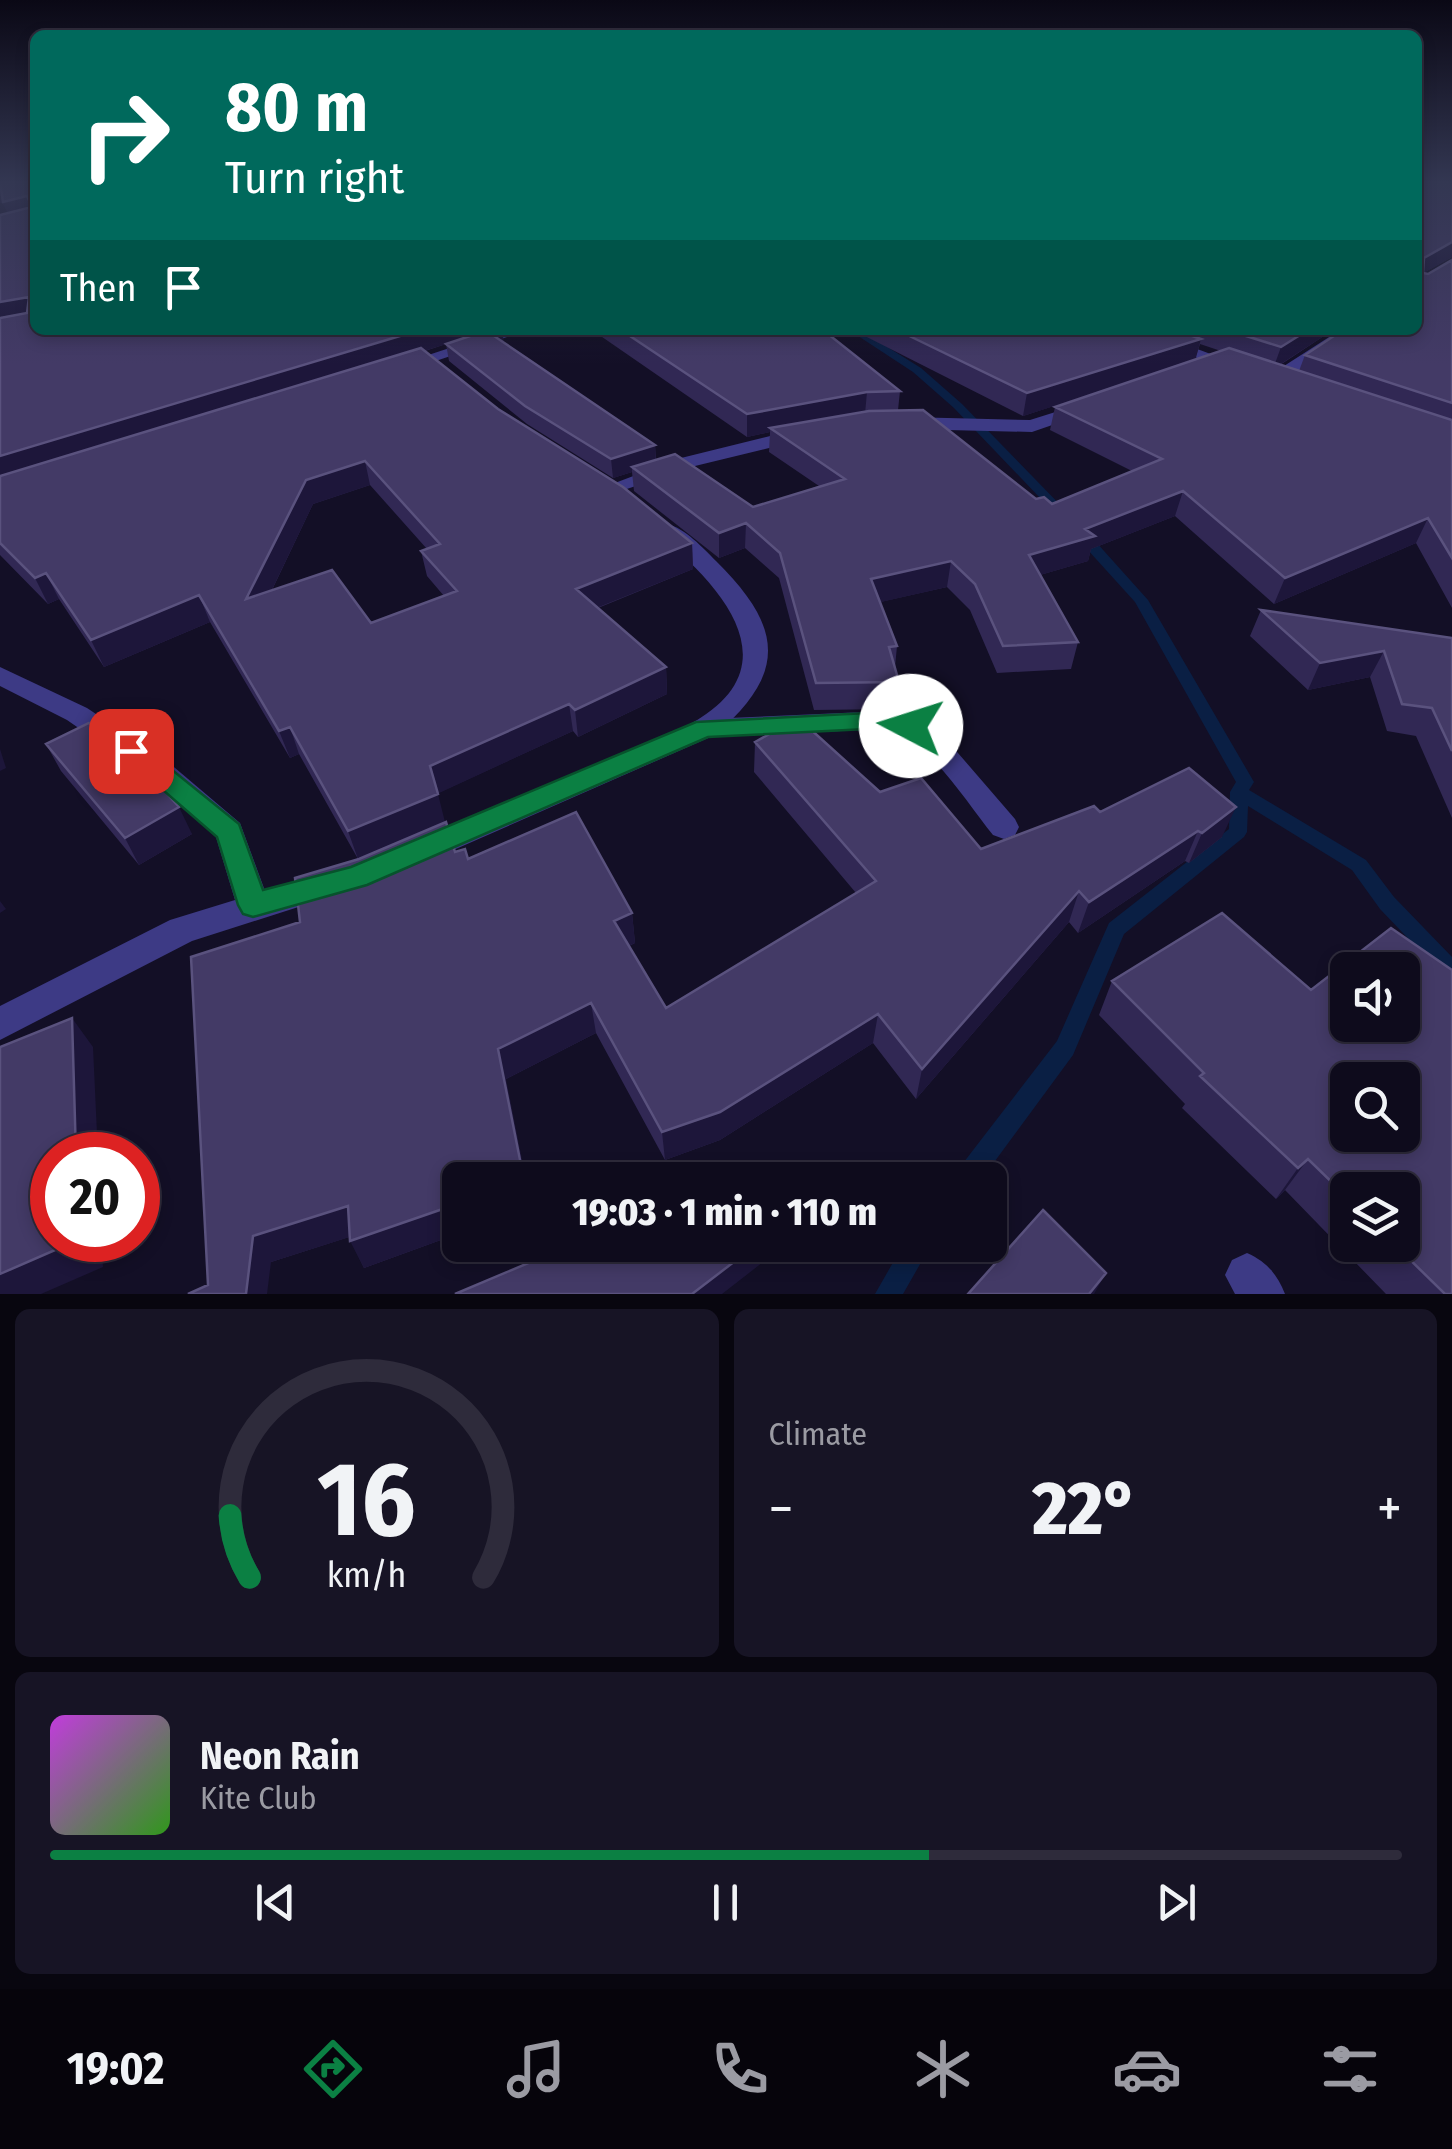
<!DOCTYPE html>
<html lang="en">
<head>
<meta charset="utf-8">
<style>
  :root { --surface:#0e0b1c; --page:#171425; --text:#f1f3f6; --muted:#9b9ba3; --line:#2e2b3b; --accent:#0b8043 }
  body { margin:0; font-family:"Fira Sans Condensed",sans-serif; background:var(--page); color:var(--text); height:100vh; display:flex; flex-direction:column; font-size:38px; white-space:nowrap }
  * { box-sizing:border-box; margin:0 }
  p { font-size:32px; color:var(--muted) }
  .icon { flex:none; width:55px; height:55px; fill:none; stroke:currentColor; stroke-width:2; stroke-linecap:round; stroke-linejoin:round }
  .map { position:relative; height:1294px; overflow:hidden }
  .drawer { display:flex; flex-direction:column; gap:15px; padding:15px; background:#08060f; flex:1 }
  .drawer>* { flex:none }
  .top-card { position:absolute; left:30px; top:30px; width:1392px; height:305px; border-radius:15px; box-shadow:0 5px 15px #0003,0 0 0 2px var(--line); background:#00695c; color:#fff; overflow:hidden }
  .controls { position:absolute; left:1330px; top:952px; display:grid; gap:20px }
  .controls a { display:grid; place-items:center; width:90px; height:90px; border-radius:15px; background:var(--surface); box-shadow:0 5px 15px #0003,0 0 0 2px var(--line); font-size:50px }
  .speed { position:absolute; left:30px; top:1132px; display:flex; gap:20px; font-size:50px; font-weight:700; text-align:center }
  .speed>* { display:grid; place-content:center; width:130px; height:130px; border-radius:50%; background:var(--surface); box-shadow:0 5px 15px #0003,0 0 0 2px var(--line); line-height:1 }
  .speed .limit { border:15px solid #d22; background:#fff; color:#111 }
  .pin { position:absolute; display:grid; place-items:center; width:85px; height:85px; color:#fff; margin:-42px; border-radius:20px; box-shadow:0 5px 15px #0006 }
  .me { position:absolute; width:110px; margin:-55px; rotate:275deg; stroke-linejoin:round; filter:drop-shadow(0 0 8px #0008) }
  .turn { display:flex; align-items:center; gap:35px; height:210px; padding:0 30px; font-size:45px }
  .turn .icon { width:130px; height:130px; stroke-width:2.5 }
  .turn b { display:block; font-size:70px; line-height:85px }
  .then { display:flex; align-items:center; height:95px; padding:0 30px; background:#0003; gap:20px; font-size:38px }
  .big { font-size:75px; font-weight:800; line-height:1.1 }
  .drawer .widget { flex:1; display:flex; flex-direction:column; justify-content:center; gap:15px; min-width:0; padding:0 35px; border-radius:15px; background:var(--page) }
  .drawer .dial { align-items:center; gap:0 }
  .dial svg { height:260px; overflow:visible; fill:none; stroke:var(--line); stroke-width:7; stroke-linecap:round; text-anchor:middle }
  .dial text { fill:var(--text); stroke:none }
  .song { display:flex; align-items:center; gap:30px }
  .cover { width:120px; height:120px; border-radius:15px; background:linear-gradient(135deg,hsl(290 70% 55%),hsl(110 70% 35%)) }
  .played { height:10px; border-radius:5px; background:linear-gradient(90deg,var(--accent) 65%,var(--line) 65%) }
  .keys { display:flex; justify-content:space-around; direction:ltr }
  .heat { display:flex; justify-content:space-between; align-items:center; font-size:55px; direction:ltr }
  .drawer .tiles { flex:1; display:grid; gap:15px; grid-template-columns:1fr 1fr }
  .widget:last-child { grid-column:span 2 }
  .trip { position:absolute; left:442px; top:1162px; width:565px; height:100px; border-radius:15px; background:var(--surface); box-shadow:0 5px 15px #0003,0 0 0 2px var(--line); font-weight:800; line-height:100px; text-align:center }
  .menu { display:flex; height:160px; justify-content:space-around; align-items:center; background:#06040b; color:var(--muted) }
  .menu .icon { width:70px; height:70px }
  .menu .current { color:var(--accent) }
  .menu b { font-size:45px; color:var(--text) }
  .map>svg:first-child { display:block }
</style>
</head>
<body>
<div class="map">
<svg width="1452" height="1294" viewBox="0 0 1452 1294">
  <rect width="100%" height="100%" fill="#130f26"/>
  <g fill="none" stroke-linecap="round" stroke-linejoin="round">
    <path fill="#0a1f44" fill-rule="evenodd" d="M849,330h11l61,38 41,36 108,111v6h-8l-108,-113 -41,-36z
      M1082,531l5,1 61,68 106,182 -5,8 117,70 28,37 58,60v23l-7,-3 -65,-68 -28,-39 -104,-64 -1,26 -3,5 -120,97 -51,121 -92,125h-27l3,-9 100,-130 52,-118 120,-94 1,-37 6,-10 -101,-180 -58,-64 -2,-3z
      M903,1245h28l-28,49h-28z"/>
    <path fill="#3d3a85" fill-rule="evenodd" d="M887,711l34,8 18,12 76,88 4,8 -4,8 -11,4 -11,-4c-27,-33 -64,-95 -106,-106l-182,8 -10,-2 -4,-7 4,-7 10,-2z"/>
    <path fill="#3d3a85" fill-rule="evenodd" d="M504,330h24l-122,41 -14,-4z
      M1123,330h23l97,36 -14,4z
      M1340,330h19l-77,53h-12v-8z
      M1084,403l6,1v8l-58,20 -125,-3 -9,-6 9,-6 123,3z
      M803,428l7,2v8l-115,28 -86,29 -10,-6 82,-31z
      M667,524c18,4 36,24 49,37 67,66 72,112 -1,174l-282,124 -11,3 -11,-3 -4,-9 4,-9c61,-25 123,-51 184,-77 32,-14 69,-25 99,-42 100,-58 25,-138 -35,-187l-3,-5 3,-5z
      M0,667l87,41 81,54 72,61 25,68 63,-19 11,4 5,9 -5,9 -147,47 -192,99v-34l170,-86 65,-20 -19,-63 -68,-61 -81,-56 -67,-34z
      M1247,1253c20,9 30,21 38,41h-50l-10,-19 7,-15z"/>
  </g>
  <path fill="#312854" fill-rule="evenodd" d="M0,182l504,160 151,103 1,15 97,47 66,-21 -50,-34 1,-20 -23,5 -155,-107h231l77,61 -2,19 138,89 16,5 80,-33 -82,-41 5,-23 75,-26 -107,35 -170,-86h480l-53,35 19,6 6,-16 113,-25v-148l34,75 -29,16 5,1 24,-14v348l-36,-65 -142,61 -99,-88 -84,33 -3,12 -48,14 38,67 -7,27 -74,4 -27,-63 -23,-23 -67,15 17,44 -2,21 4,15 -4,27 -81,1 -35,-132 -34,-30 -26,10 -85,-67 -2,-19 -19,6 -86,-54 -78,-63 -3,-17 -21,7 73,58 194,134 1,26 -95,39 68,59 1,27 -89,43 -5,-6 -135,62 -80,66 -59,-105 -9,4 -80,-136 -106,45 -45,-68 -11,5 -48,-49v-340l8,-2 -5,-10zM1200,344l21,7 -26,9zM370,485l57,64 -6,2 6,25 17,20 -73,27 -99,-33 41,-86z
    M1261,610l191,28v180l-36,-82 -29,-5 -17,-54 -62,13 -58,-54z
    M755,742l125,50 101,57 119,-37 89,-44 33,69 -33,26 -4,-2 -107,72 -9,-11 -153,177 -43,-56 -153,97 -55,20 -69,-127 -90,46 -46,101v53l-96,35 -15,-31 -78,25 -63,23 92,-363 155,-70 13,7 164,54 3,30 -6,3 37,62 190,-115 -102,-121z
    M46,744l146,90 -53,31 -78,-94z
    M1222,913l230,381h-66l-101,-104 -9,9 -94,-91 3,-4 -86,-89 13,-34zM1348,1190l54,55h-54z"/>
  <path fill="#1d163a" d="M0,186l27,10 7,17 -24,6 -7,-16h-3z
    M1452,242v15l-34,19 6,-18z
    M29,297l6,15 -35,12v-22z
    M420,330h71l-491,154v-28z
    M498,330h4l2,12 -10,-6z
    M1308,330h25l-60,39 8,-22z
    M1201,339l-6,22 -172,55 4,-23z
    M867,392l-2,22 -95,14v4l-23,5v-23z
    M655,445l1,19 -24,3v5l-19,6 -2,-19z
    M365,461l5,24 -57,19 -58,121 -9,-26 60,-119z
    M1183,491l-8,25 -84,33 -3,12 -65,19 6,-25 56,-26z
    M1428,518l-12,25 -142,61 11,-26z
    M746,523l-1,25 -26,10v-25z
    M692,543l1,26 -114,46 -3,-26z
    M951,561l-4,26 -79,18 3,-26z
    M46,573l13,26 -11,5 -13,-26z
    M199,595l11,27 -106,45 -13,-27z
    M1384,651l-14,26 -62,13 12,-27z
    M666,667l1,27 -89,43 -3,-27z
    M569,704l4,27 -136,63 -7,-28z
    M290,727l9,27 -9,4 -11,-27z
    M0,749l6,19 -6,3z
    M438,794l7,28 -87,37 -10,-28z
    M179,807l13,27 -53,31 -14,-27z
    M1236,807l-14,30 -33,26 13,-30z
    M1198,831l-13,30 -107,72 11,-31z
    M1079,891l-10,31 -153,177 6,-30z
    M0,901l6,8 -6,4z
    M632,913l3,30 -18,8 -3,-30z
    M591,1003l5,30 -90,46 20,101h-2l-26,-131z
    M878,1014l-5,29 -153,97 -55,20 -3,-28z
    M72,1018l21,29 5,108h-22z
    M1308,1159l-23,31 -9,9 22,-31z
    M460,1203v30l-96,35 -14,-27z
    M348,1206l14,27 -91,29 -4,32h-21l7,-58z
    M78,1240h23l2,27 -62,27h-41v-20z
    M756,1245h29l-63,49h-30z
    M1106,1273l-12,21h-5z"/>
  <path fill="#433a66" stroke="#5a527e" stroke-width="2.5" fill-rule="evenodd" d="M0,182h35v148h385l-420,126v-138l27,-5 2,-16 -29,5v-87l32,-8 -5,-11 -24,6z
    M1418,182h34v60l-28,16 -1,15 5,1 24,-14v143l-147,-48 38,-25h75z
    M488,330h10l-4,6 161,109 -44,14 -86,-53 -79,-62z
    M621,330h202l77,61 -33,1 -120,22z
    M897,330h278l26,9 -174,54z
    M1227,330h81l-27,17z
    M421,348l77,61 125,78 69,56 -116,46 90,78 -91,43 -6,-6 -139,62 8,28 -90,37 -58,-104 -11,4 -80,-136 -108,45 -45,-67 -11,5 -35,-35v-67zM365,461l75,83 -19,7 36,40 -86,32 -39,-53 -86,29 60,-119z
    M1229,348l223,72v138l-24,-40 -143,60 -102,-87 -98,38 10,7 -66,19 49,87 -75,4 -28,-62 -24,-23 -80,18 26,67 -8,1 10,35 -83,1 -36,-130 -34,-30 -27,10 -87,-66 43,-13 78,53 92,-28 -75,-51 99,-17 54,-1 113,89 8,-2 8,7 110,-45 -107,-52z
    M1261,610l191,28v113l-20,-43 -30,-4 -18,-53 -64,12z
    M798,718l82,74 41,-14 60,71 113,-43 6,6 89,-44 47,39 -34,26 -4,-2 -109,71 -10,-11 -157,178 -44,-55 -158,98 -58,20 -71,-129 -93,46 26,131h-64v23l-110,38 -2,-35 -95,30 -7,58h-58l20,-9 -17,-328 109,-35 -5,-44 64,-19 87,-37 9,30 10,-3 3,10 108,-47 56,101 -18,8 52,87 210,-127 -121,-139z
    M89,723l36,24 54,60 -54,31 -79,-94z
    M1222,913l89,77 80,-62 61,42v324h-7l-50,-49h7v-55h-54v8l-40,-39 -10,9 -98,-92 4,-3 -92,-92zM1348,970h54v55h-54zM1348,1080h54v55h-54z
    M72,1018l4,137h-24v85h26l-78,34v-227z
    M763,1164l8,16h-46z
    M1043,1210l63,63 -17,21h-121z
    M571,1245h185l-64,49h-237z"/>
  <linearGradient id="sky" x2="0" y2="1"><stop stop-color="#0a0815"/><stop offset="0.5" stop-color="#333752"/><stop offset="1" stop-color="#333752" stop-opacity="0"/></linearGradient>
  <rect width="1452" height="364" fill="url(#sky)"/>
  <path fill="#0b8043" stroke="#07532c" stroke-width="2.5" d="M887,712l33,7 4,7 -13,8 -24,-6 -179,9 -341,148 -114,32 -10,-3 -5,-9 -21,-68 -99,-86 4,-7h18l99,80 24,66 88,-23 345,-145z"/>
</svg>
<div class="controls">
<a><svg class="icon" aria-label="sound" viewBox="0 0 24 24"><path d="M4 9h4l5-4v14l-5-4H4zM17 9q2 3 0 6"/></svg></a>
<a><svg class="icon" aria-label="search" viewBox="0 0 24 24"><circle cx="10" cy="10" r="6"/><path d="M15 15l6 6"/></svg></a>
<a><svg class="icon" aria-label="layers" viewBox="0 0 24 24"><path d="M12 4l9 5-9 5-9-5zM3 14l9 5 9-5"/></svg></a>
</div>
<div class="speed"><div class="limit">20</div></div>
<div class="pin" style="left:131px;top:751px;background:#d93025"><svg class="icon" aria-label="arrive" viewBox="0 0 24 24"><path d="M6 21V4h12l-3 4 3 4H6"/></svg></div>
<svg class="me" style="left:911px;top:726px" viewBox="-20 -20 40 40"><circle r="19" fill="#fff"/><path d="M0-13L10 11 0 6-10 11z" fill="#0b8043"/></svg>
<div class="trip">19:03 · 1 min · 110 m</div>
<div class="top-card">
<div class="turn"><svg class="icon" aria-label="right" viewBox="0 0 24 24"><path d="M7 20v-9h11M14 6l5 5-5 5"/></svg><div><b>80 m</b>Turn right</div></div>
<div class="then">Then<svg class="icon" aria-label="arrive" viewBox="0 0 24 24"><path d="M6 21V4h12l-3 4 3 4H6"/></svg></div>
</div>
</div>
<section class="drawer">
<div class="tiles">
<div class="widget dial"><svg viewBox="0 0 100 80">
<path d="M14 69A42 42 0 1 1 86 69"/>
<path d="M14 69A42 42 0 0 1 8 50" stroke="#0b8043"/>
<text x="50" y="56" font-size="32" font-weight="700">16</text>
<text x="50" y="72" font-size="11">km/h</text>
</svg></div>
<div class="widget"><p>Climate</p>
<div class="heat"><a>−</a><b class="big">22°</b><a>+</a></div>
</div>
<div class="widget">
<div class="song"><i class="cover"></i><div><b>Neon Rain</b><p>Kite Club</p></div></div>
<div class="played"></div>
<div class="keys"><svg class="icon" aria-label="previous" viewBox="0 0 24 24"><path d="M18 5L8 12l10 7zM5 5v14"/></svg><svg class="icon" aria-label="pause" viewBox="0 0 24 24"><path d="M8 5v14M16 5v14"/></svg><svg class="icon" aria-label="next" viewBox="0 0 24 24"><path d="M6 5l10 7-10 7zM19 5v14"/></svg></div>
</div>
</div>
</section>
<nav class="menu">
<b>19:02</b>
<svg class="icon current" aria-label="directions" viewBox="0 0 24 24"><path d="M12 3l9 9-9 9-9-9zM9 14v-3h6M13 9l2 2-2 2"/></svg>
<svg class="icon" aria-label="music" viewBox="0 0 24 24"><path d="M9 18V5l10-2v13"/><circle cx="6" cy="18" r="3"/><circle cx="16" cy="16" r="3"/></svg>
<svg class="icon" aria-label="phone" viewBox="0 0 24 24"><path d="M5 4h4l2 5-3 2q2 4 5 5l2-3 5 2v4C11 20 4 13 5 4z"/></svg>
<svg class="icon" aria-label="climate" viewBox="0 0 24 24"><path d="M12 3v18M4 7l16 10M4 17L20 7"/></svg>
<svg class="icon" aria-label="car" viewBox="0 0 24 24"><path d="M5 17H2v-5l4-1 3-4h7l3 4 3 1v5h-3M9 17h6M6 11h13"/><circle cx="7" cy="17" r="2"/><circle cx="17" cy="17" r="2"/></svg>
<svg class="icon" aria-label="filters" viewBox="0 0 24 24"><path d="M4 7h16M4 17h16"/><circle cx="9" cy="7" r="2"/><circle cx="15" cy="17" r="2"/></svg>
</nav>
</body>
</html>
